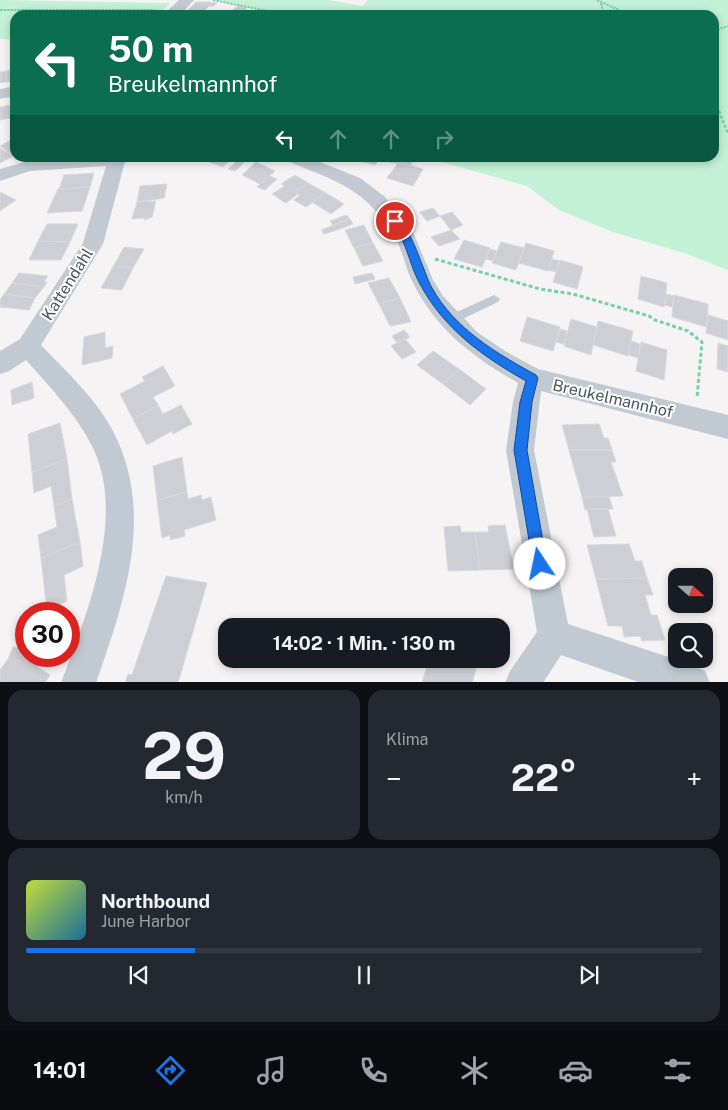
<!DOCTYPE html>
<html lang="de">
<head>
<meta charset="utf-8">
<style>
  :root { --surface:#171b24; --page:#242831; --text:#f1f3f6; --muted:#9ea1a6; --line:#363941; --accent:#1a73e8 }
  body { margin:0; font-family:"Public Sans",sans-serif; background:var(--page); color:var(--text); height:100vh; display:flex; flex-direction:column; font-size:19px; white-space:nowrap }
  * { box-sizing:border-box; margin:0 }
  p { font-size:16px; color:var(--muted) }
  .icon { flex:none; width:28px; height:28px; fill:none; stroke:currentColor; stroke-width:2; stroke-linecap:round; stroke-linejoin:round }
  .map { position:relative; height:682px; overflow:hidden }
  .drawer { display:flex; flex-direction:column; gap:8px; padding:8px; background:#0d0f14; flex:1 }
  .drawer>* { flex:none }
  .top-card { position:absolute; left:10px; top:10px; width:709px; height:152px; border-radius:15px; box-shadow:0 2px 8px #0003; background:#0b6e4f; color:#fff; overflow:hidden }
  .needle { width:32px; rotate:111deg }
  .buttons { position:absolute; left:668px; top:568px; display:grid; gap:10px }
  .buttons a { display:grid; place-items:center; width:45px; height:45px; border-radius:10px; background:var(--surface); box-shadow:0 2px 8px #0003; font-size:25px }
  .speed { position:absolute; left:15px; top:602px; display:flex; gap:10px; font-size:25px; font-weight:700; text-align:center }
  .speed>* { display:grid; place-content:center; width:65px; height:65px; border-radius:50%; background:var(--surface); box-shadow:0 2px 8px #0003; line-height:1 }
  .speed .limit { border:8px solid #d22; background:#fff; color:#111 }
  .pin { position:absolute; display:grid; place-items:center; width:42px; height:42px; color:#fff; margin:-21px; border:2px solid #fff; border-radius:50%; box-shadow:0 1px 5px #0007 }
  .me { position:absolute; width:55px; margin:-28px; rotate:349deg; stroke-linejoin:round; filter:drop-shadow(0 0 4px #0008) }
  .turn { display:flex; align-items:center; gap:18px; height:105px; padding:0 15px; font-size:22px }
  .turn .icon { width:65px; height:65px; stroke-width:2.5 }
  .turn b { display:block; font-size:35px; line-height:42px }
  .lanes { display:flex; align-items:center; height:48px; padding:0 15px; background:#0003; justify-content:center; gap:25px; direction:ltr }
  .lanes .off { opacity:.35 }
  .big { font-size:38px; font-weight:700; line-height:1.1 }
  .drawer .tile { flex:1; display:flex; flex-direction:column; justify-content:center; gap:8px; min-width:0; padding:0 18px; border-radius:15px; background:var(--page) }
  .drawer .dial { align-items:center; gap:0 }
  .dial b { font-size:65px; line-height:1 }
  .song { display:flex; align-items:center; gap:15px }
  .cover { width:60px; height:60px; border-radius:8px; background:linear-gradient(135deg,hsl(70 70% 55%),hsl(200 70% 35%)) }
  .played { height:5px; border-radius:2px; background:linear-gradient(90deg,var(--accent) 25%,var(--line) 25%) }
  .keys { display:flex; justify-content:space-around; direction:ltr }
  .heat { display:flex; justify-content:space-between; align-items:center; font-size:28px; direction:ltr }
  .drawer .tiles { flex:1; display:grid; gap:8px; grid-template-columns:1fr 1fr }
  .tile:last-child { grid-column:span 2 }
  .trip { position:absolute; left:218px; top:618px; width:292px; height:50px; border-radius:15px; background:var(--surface); box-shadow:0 2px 8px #0003; font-weight:700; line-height:50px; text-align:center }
  .dock { display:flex; height:80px; justify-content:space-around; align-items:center; background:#090b0e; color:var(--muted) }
  .dock .icon { width:35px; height:35px }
  .dock .active { color:var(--accent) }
  .dock b { font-size:22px; color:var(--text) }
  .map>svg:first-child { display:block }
</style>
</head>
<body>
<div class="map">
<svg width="728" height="683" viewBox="0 0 728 683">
  <rect width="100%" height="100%" fill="#f5f3f3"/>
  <path fill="#c3f1d5" d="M0,0l171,3 -14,12h-142v25l-15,-1z
    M218,0h110l35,6 5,-6h360v270l-41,-16 -74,-22 -54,-22 -32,-24 -99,-28h286v-143h-425z"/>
  <path fill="#cdcfd5" stroke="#d7d9de" d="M196,2h13l8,1 -3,3h-5l-7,7 -16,-1z
    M238,6l9,2 -8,6 -9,-2z
    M15,69v11l-8,2 -1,-11z
    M6,71l1,11 -7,1v-11z
    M11,105l-1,13 -10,2v-13z
    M15,138v17l-2,1 -13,-10z
    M0,148l13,8 -13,7z
    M206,158h27l-10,9 -19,-7z
    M349,158h32l-6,7z
    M392,158h23l-5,7 -21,-3z
    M237,161l7,2 -9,8 -7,-2z
    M256,162l19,9 -15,13 -18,-9z
    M399,162l24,7 -10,17 -26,-8z
    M94,173l-4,14 -31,2 5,-14z
    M295,175l13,8 -13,9 3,2 -12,9 -14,-9 13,-8 -4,-2z
    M269,176l8,3 -12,11 -8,-3z
    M308,183l18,10 -20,14 -12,-7 6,-5 -5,-3z
    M167,184l-3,14 -27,4 3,-16z
    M90,187l-8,24 -35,2 11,-24z
    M0,192l16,8 -16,11z
    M326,193l18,11 -13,10 -19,-12z
    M156,201l-4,16 -8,3 1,-2 -13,1 5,-17z
    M433,208l7,8 -13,5 -8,-9z
    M452,212l11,13 -12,5 -11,-14z
    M346,215l4,4 -17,6 -3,-4z
    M350,219l3,5 -16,6 -13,4 -3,-4z
    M47,224h31l-8,18 -32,-1z
    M364,225l9,18 -19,5 -9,-18z
    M451,230l9,9 -21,7 -8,-9z
    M464,240l26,8 -8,19 -28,-8z
    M38,241l32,1 -9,18h-32z
    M501,242l23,6 -8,22 -24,-7z
    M373,243l10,18 -20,5 -9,-18z
    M526,243l28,8 -6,20 -29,-8z
    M124,247l20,2 -11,19 -20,-1z
    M490,249l7,2 -4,10 -7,-2z
    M552,259l8,2 -4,11 -8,-2z
    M560,260l23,7 -6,22 -24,-7z
    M113,267l20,1 -11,22 -21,-2z
    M19,273l29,3 -4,6h3l-3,5 -32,-4z
    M372,273l3,6 -20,5 -2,-7z
    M641,276l26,7 -3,24 -26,-8z
    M389,278l11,20 -21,6 -11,-21z
    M12,283l32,4 -9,11 -31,-4z
    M4,294l31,4 -6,12 -29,-3v-7z
    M666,294l8,2 -2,11 -7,-2z
    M674,295l34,9 -1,23 -35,-10z
    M400,298l11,24 -21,4 -11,-22z
    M708,315l20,6v19l-22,-7z
    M527,317l33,10 -7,24 -33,-10z
    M571,319l26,8 -6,28 -27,-9z
    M598,321l35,10 -5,25 -35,-11z
    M560,329l7,2 -3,13 -8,-2z
    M404,330l6,7 -13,6 -5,-7z
    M105,332v16l8,-2 -1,12 -30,7 2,-28z
    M405,339l11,13 -14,7 -11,-13z
    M631,341l9,3 -2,14 -9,-3z
    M641,342l26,8 -3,30 -28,-9z
    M718,343l10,3v26l-11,-3z
    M433,351l26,18 -16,15 -26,-19z
    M163,366l12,20 -22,11 5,8 -25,14 -13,-25 25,-13 -3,-4z
    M459,369l27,20 -16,16 -27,-21z
    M32,382l2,16 -22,7 -1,-15z
    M158,405l5,9 18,-9 11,19 -19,10 -1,-3 -25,14 -14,-26z
    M60,423l7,36 -35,13 -4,-38z
    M599,424l5,14h4l4,12h-43l-7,-25z
    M569,450h43l4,12h-5l12,34 -41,1z
    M182,457l5,35 -30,8 -4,-34z
    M67,459l5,40 -18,7 -3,-20 -17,7 -2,-21z
    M187,492l1,7 13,-4 1,5 9,-3 5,23 -32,10 1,6 -15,4v-5l-8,3 -5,-38z
    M609,496l4,13 -28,1 -3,-13z
    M72,499l8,43 -39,16 -3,-23 19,-8 -3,-21z
    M587,509h21l8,27 -22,1z
    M505,525l9,44 -34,1 -5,-38h14l-1,-6z
    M460,526l1,6h14l5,38 -32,1 -4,-44z
    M80,542l3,24 -19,9 3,26 -20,9 -6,-52z
    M629,544l6,17h7l5,17 -51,1 -9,-34z
    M166,576l41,7 -29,100h-53l3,-9 4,1z
    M647,578l6,17h-8l6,20h6l8,25 -23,1 -2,-5 -16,1 -2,-11h-14l-12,-47z
    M13,647l13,3v6h16v6l-4,5 12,8 -5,8h-45v-13l8,-11z
    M429,659h50l-7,24h-50z"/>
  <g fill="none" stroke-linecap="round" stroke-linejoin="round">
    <path stroke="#7ad0a6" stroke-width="2" stroke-dasharray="2.5 1" stroke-linecap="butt" d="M213,0l75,15
      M597,0l33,15
      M601,3l3,12
      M0,10h155
      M469,15l21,-3 35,3
      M714,31l14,-5
      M714,99l5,13"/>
    <path stroke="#7ad0a6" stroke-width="2.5" stroke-dasharray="3 2" stroke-linecap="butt" d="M719,111l9,23"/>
    <path stroke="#7ad0a6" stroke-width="3" stroke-dasharray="4 2.5" stroke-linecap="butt" d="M435,259l105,30 33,5 76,22 6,4 33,11 14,11 -5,55"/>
    <path fill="#c1cad2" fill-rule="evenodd" d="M494,295l6,4 -2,3 -44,21h-8l-2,-3 2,-3z"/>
    <path fill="#c1cad2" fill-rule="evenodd" d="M74,158h52l-23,86 -62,101c25,26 54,53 71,84 44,83 13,171 -16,254h-35c26,-69 67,-169 30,-239 -16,-31 -42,-58 -65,-84l-17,11 -9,3v-23l20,-12 63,-96 23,-77 -76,5 -30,10v-12l28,-8z
      M287,158h23l50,20 24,18 29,36 20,48 10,16 34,36 28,19 33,18 190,46v24l-187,-48 -7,59 34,174 125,41 12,6 5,12h-69l-80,-28 -18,28h-38l5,-12 27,-39 -31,-182 7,-48 5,-19c-45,-26 -82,-53 -106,-102 -7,-15 -10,-32 -18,-46 -5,-10 -16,-22 -24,-30 -21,-22 -53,-31 -80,-43z"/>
    <path fill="#c1cad2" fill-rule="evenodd" d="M179,0h15l-14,15h-17z
      M15,86v10l-15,3v-10z"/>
  </g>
  <path fill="#1a73e8" stroke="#114b97" d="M395,218c16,6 28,54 37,70 23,41 64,65 104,87l2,3 -6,24 -5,48 20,114 -2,5 -5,3 -5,-3 -2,-5 -19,-114 6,-48 6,-21c-44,-25 -82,-52 -106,-97 -9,-16 -12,-35 -21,-50 -2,-5 -6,-8 -9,-13z"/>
  <g text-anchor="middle" stroke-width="4" stroke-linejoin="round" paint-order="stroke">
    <g font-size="16" fill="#4a5661" stroke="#fff">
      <text transform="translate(67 284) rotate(-58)" y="6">Kattendahl</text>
      <text transform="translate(613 398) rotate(13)" y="6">Breukelmannhof</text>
    </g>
  </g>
</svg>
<div class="buttons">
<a><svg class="needle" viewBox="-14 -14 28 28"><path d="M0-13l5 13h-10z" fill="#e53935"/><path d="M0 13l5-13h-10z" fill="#9ea1a6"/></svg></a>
<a><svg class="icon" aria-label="search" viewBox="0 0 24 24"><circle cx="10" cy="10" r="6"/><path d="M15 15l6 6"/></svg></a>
</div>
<div class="speed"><div class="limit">30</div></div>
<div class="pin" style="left:395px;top:221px;background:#d93025"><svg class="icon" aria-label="arrive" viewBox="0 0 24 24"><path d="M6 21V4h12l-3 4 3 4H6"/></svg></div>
<svg class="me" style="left:540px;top:564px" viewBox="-20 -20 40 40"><circle r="19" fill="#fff"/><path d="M0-13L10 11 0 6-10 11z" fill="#1a73e8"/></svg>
<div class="trip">14:02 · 1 Min. · 130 m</div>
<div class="top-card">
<div class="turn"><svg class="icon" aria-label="left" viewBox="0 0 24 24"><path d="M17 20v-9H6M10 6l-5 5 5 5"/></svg><div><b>50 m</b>Breukelmannhof</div></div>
<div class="lanes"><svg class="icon" aria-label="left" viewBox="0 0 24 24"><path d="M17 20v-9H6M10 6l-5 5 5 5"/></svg><svg class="icon off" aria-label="ahead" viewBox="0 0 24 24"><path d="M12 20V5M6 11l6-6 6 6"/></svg><svg class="icon off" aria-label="ahead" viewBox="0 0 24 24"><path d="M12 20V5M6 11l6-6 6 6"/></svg><svg class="icon off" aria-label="right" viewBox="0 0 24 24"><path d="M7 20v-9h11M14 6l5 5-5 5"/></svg></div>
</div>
</div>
<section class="drawer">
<div class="tiles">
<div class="tile dial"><b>29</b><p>km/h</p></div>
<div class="tile"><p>Klima</p>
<div class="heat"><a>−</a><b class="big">22°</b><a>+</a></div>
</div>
<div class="tile">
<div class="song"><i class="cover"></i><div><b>Northbound</b><p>June Harbor</p></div></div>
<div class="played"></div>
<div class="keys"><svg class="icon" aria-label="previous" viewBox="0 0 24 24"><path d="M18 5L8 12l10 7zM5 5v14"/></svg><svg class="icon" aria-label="pause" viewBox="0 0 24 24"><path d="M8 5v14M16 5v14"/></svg><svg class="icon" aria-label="next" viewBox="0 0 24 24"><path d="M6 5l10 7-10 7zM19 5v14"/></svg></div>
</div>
</div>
</section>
<nav class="dock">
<b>14:01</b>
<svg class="icon active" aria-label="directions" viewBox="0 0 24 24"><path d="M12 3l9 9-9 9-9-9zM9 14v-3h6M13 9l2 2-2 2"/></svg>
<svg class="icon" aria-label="music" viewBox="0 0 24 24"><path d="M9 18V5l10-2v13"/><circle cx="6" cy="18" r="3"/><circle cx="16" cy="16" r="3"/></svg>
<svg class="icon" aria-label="phone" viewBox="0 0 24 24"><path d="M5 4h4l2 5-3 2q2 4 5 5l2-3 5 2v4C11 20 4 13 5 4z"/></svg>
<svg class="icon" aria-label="climate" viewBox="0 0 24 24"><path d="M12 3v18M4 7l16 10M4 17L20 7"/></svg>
<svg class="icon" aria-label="car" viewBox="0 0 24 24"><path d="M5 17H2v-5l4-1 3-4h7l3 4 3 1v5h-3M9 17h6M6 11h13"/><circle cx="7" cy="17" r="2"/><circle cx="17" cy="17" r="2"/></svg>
<svg class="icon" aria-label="filters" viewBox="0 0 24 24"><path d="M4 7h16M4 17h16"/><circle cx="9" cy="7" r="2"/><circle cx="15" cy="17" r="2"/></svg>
</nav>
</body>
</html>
